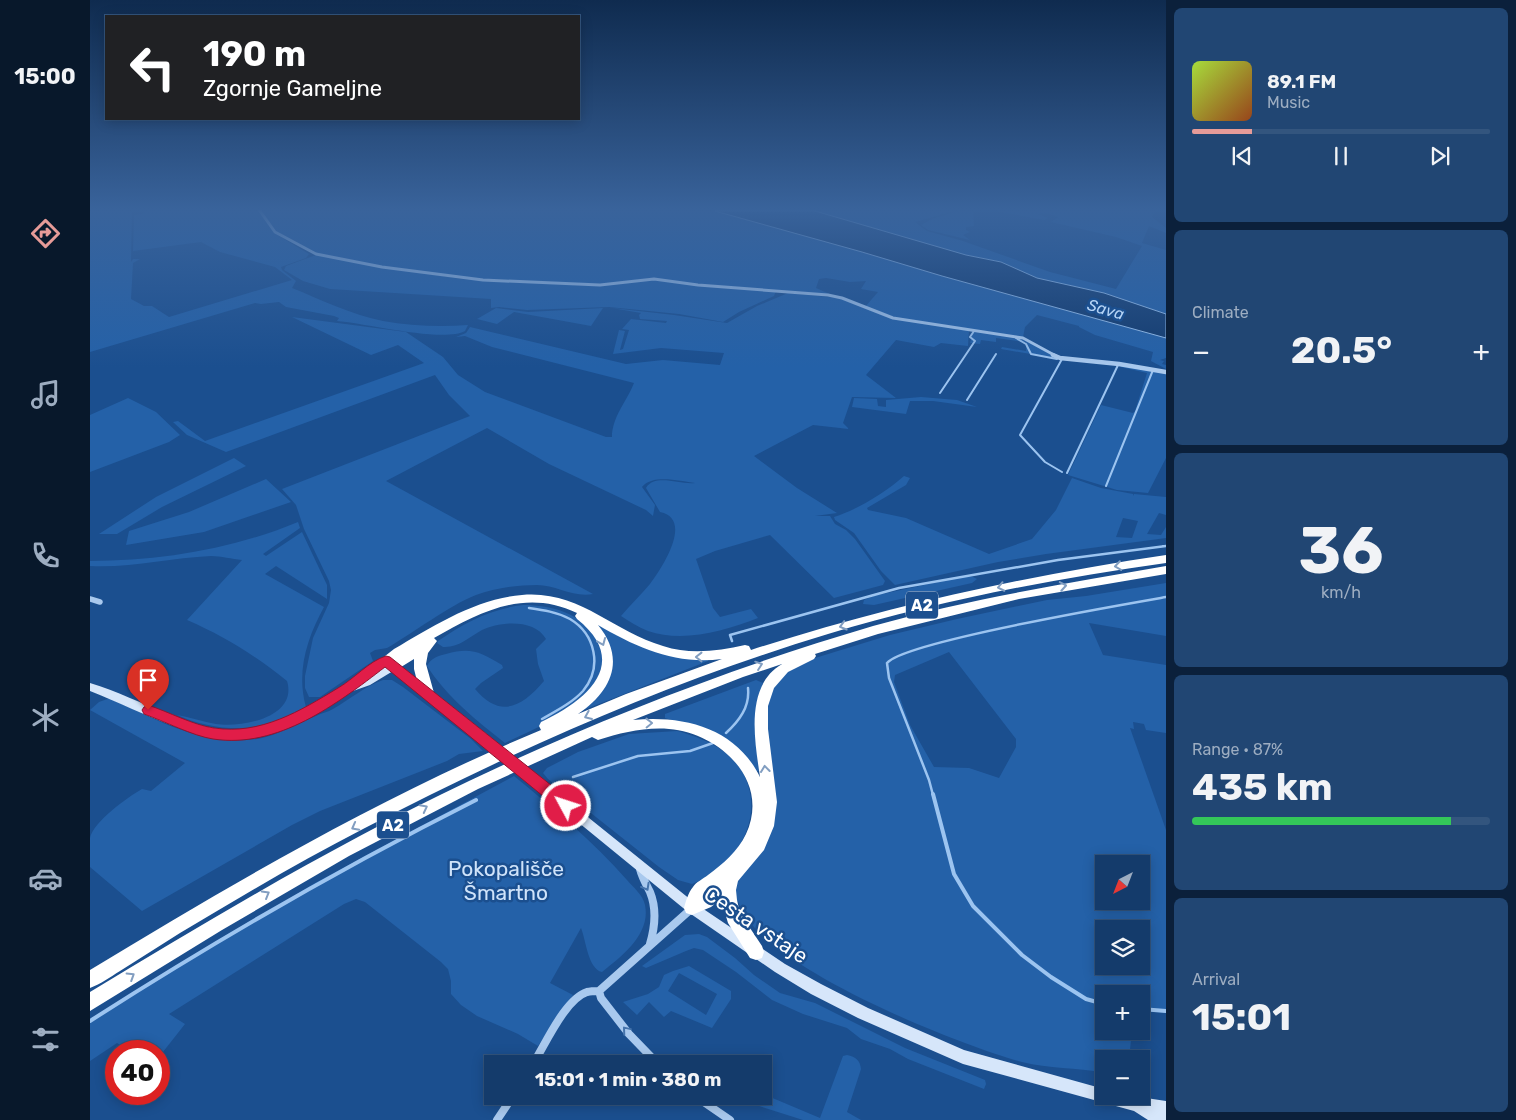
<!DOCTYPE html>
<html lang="en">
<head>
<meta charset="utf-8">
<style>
  :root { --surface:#143b6b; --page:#214673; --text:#f1f3f6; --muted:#9dadc1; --line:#33557e; --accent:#e69b98 }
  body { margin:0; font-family:Rubik,sans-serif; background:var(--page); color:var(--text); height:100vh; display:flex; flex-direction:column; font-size:19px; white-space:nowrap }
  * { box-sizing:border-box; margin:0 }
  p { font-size:16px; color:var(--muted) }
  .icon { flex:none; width:28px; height:28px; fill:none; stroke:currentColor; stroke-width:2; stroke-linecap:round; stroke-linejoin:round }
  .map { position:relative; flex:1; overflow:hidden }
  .panel { display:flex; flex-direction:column; gap:8px; padding:8px; background:#0b203b; width:350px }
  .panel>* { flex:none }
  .banner { position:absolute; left:15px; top:15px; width:475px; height:105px; border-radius:0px; box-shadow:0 2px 12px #0003,0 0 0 1px var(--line); background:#202124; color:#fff; overflow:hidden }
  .needle { width:32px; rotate:222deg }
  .controls { position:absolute; left:1005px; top:855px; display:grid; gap:10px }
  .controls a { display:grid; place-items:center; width:55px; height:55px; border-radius:0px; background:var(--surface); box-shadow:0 2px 12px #0003,0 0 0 1px var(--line); font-size:25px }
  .speed { position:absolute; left:15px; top:1040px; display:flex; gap:10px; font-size:25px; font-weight:700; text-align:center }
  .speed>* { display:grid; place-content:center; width:65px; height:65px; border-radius:50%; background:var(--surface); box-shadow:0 2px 12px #0003,0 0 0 1px var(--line); line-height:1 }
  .speed .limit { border:8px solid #d22; background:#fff; color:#111 }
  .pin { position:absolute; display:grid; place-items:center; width:42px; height:42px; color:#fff; margin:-51px -21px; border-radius:50% 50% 50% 0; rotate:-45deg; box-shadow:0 0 5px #0007 }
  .pin .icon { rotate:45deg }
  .me { position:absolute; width:55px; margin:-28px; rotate:310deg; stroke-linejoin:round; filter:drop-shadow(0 0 4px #0008) }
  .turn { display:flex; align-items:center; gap:18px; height:105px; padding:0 15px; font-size:22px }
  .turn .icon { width:65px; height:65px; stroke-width:2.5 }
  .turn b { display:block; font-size:35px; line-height:42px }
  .big { font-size:38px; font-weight:700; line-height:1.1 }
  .panel .tile { flex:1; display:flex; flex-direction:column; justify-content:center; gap:8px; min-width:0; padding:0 18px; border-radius:8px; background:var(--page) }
  .panel .dial { align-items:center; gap:0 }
  .dial b { font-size:65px; line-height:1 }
  .song { display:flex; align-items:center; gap:15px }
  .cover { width:60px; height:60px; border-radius:8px; background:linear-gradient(135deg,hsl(80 70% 55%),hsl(20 70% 35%)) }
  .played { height:5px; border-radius:2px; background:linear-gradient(90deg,var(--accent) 20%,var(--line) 20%) }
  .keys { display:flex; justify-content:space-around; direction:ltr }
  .heat { display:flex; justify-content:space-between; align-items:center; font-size:28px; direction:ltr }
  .charge { height:8px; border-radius:4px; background:linear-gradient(90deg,#34c759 87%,var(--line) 0) }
  .trip { position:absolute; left:394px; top:1055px; width:288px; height:50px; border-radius:0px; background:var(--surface); box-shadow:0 2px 12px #0003,0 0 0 1px var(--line); font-weight:700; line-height:50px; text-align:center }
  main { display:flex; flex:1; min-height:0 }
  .tabs { display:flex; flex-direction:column; width:90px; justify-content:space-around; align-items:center; background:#08182b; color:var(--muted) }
  .tabs .icon { width:35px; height:35px }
  .tabs .selected { color:var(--accent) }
  .tabs b { font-size:22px; color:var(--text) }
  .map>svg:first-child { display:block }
</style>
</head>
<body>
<main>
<nav class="tabs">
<b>15:00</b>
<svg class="icon selected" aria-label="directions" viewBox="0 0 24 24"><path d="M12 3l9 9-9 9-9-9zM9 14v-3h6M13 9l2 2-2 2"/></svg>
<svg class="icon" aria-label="music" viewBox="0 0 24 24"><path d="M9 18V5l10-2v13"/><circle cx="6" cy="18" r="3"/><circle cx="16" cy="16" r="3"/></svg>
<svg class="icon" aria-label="phone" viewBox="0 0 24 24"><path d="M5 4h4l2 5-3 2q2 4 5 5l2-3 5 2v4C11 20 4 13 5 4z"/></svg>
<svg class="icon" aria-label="climate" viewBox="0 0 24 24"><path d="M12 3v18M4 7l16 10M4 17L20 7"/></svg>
<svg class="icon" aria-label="car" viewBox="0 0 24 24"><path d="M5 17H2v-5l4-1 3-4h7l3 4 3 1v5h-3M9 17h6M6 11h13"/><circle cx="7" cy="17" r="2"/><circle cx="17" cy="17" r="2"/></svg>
<svg class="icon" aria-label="filters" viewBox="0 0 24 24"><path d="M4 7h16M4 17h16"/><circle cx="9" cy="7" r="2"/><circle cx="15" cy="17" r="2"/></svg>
</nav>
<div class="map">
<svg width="1076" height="1120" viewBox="0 0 1076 1120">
  <rect width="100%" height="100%" fill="#1b4f8f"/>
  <path fill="#2461a8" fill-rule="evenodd" d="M0,211h42l-1,51 2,-3h7l-7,4 -2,36 13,7h8l17,11 123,-37 -17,-13 -55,-15 -19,-10 -68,9 1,-36 8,-1 3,-3h114l20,25 30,18 -3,4 -25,9 1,3 14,11 -4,7c30,12 60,27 91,33 27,5 58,6 85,4l-3,6c-22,12 -100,-8 -128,-10l2,-3 -5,-2 -48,-9 -7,-5 -18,2 -6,-1 -165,49z
    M171,211h454l147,41 80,24 224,62v20l-6,2 4,1 -2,3 4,1v4l-15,-8 2,-9 -58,-17 -16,-8v-1l-42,-11 -12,12 -2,10 -125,-19 -33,-11 13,-15 -17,-3 5,-8 -16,1 -24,-4 -7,1 -3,9 18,8 -145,-13 -36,-5 -48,6 -122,-5 -86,-10 -80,-16 -40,-21z
    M724,211h140l-39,11 12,9 36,10 87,31 66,17 26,-43 -26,-9 -65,-15 7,-5 -12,-4 -8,1 10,4 -4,2 -49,-9h160l-3,6 14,11v5l-17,-7 -7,17 24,7v64l-62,-21 -67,-15 -36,-16 -35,-7z
    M868,211h15l1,15 -8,1v3l4,2 -7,3 7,5 -42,-10 -7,-5 11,-6z
    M226,255l145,24 130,7 60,-7 125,12 -2,5 -35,16 -16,10 -44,-8 -70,-7 -82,3 -28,-3 -8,1v-9l-161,-10 -27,-8 -19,-11 2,-4z
    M698,293l51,5 54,21 76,11 -1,16 -27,-3 -7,4 -38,-7 -30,35 30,23 -44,-1 -9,26 6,6 -36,-4 -59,31 43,32 40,25 -22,3h15l5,8 11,6 9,9 30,42 -2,4 -49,13 -64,-63 -55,16 -19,8 17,49 7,9 31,-8 7,9c-34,13 -75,25 -110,13 -10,-4 -19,-10 -27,-15 9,-11 20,-21 29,-32 12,-16 44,-65 10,-72l-14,-24c9,-15 34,-3 49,-5 -15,-2 -43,-9 -53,4l13,18 -2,11 -7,-6 -97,-46 -62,-36 -101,53 207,113c-19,4 -37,-9 -56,-9 -20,0 -42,3 -61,10 -28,11 -61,37 -89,53l-12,2 -5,3 3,8 -53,36h-11l-4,-9v-12l8,-38 16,-35 2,-13 -2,-9 -25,-52 -8,-24 -14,-16 188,-73 -21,-21 -14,-20 -209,77 -39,-17 -14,-13 5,-1 27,20 219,-78 -26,-18 -27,10 -79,-38 114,15 37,25 15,18 27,17 121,45h6c0,-20 15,-36 22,-54l-142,-36 -27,-11 -9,1 10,-4 4,-6 156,37 37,-4 57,5 4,-12 -63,-5 -48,6 6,-24 6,1 -5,19 3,-1 6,-19 -7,-1 9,-10 35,4 1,-2 -27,-2 -1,-4 2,-2 -29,-5 62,7 53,8 30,-17z
    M406,308l32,4 75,-4 -12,18 -77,-14 -17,12 -20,-5z
    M883,331c19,3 41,3 59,12 11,5 15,11 28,16l-59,-10 1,-2 24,4v-9l-30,-4v4l-15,-2 -1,4 -10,-1z
    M1029,365l47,8v85l-18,35 -31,-3 -49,-15 33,-70 32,8 2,-2 12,-38 -26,-6z
    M831,397l36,3 20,7 -44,-6h-23l-4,13 -54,-7 2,-9 23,1 1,7 8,1v-7z
    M38,398l28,14 24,23 -11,7 -79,30v-57z
    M144,458l12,8 -84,41 -45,27h-18l57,-37z
    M814,476l6,2 -4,7 -39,23 1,2 38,8 83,36 43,-15 24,-29 16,-32 29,10 32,6v2l1,-2 32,3v18l-7,-2 -12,21 14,1 5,-8v11l-120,16 -48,8 -103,23 -14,-14 -27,-38 -19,-13 -1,-3c23,-7 52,-25 70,-41zM1033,518l15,3 -6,17 -16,-1z
    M176,479l25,23 -87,30 -78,13 3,-14 60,-19z
    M208,522l2,6 -37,26 3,2 36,-24 25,53v14l-51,-33 -11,8 59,33c-17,31 -28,65 -18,100 -38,28 -88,26 -129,8 13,2 26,7 39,9 26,4 82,-7 71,-43 -31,-25 -63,-45 -100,-61l55,-60c-10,-1 -21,-4 -31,-4 -41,2 -80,12 -121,10v-5c70,0 143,-12 208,-39z
    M876,576l7,1 4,2 -5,4 -98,22 -11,-1 1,-4 9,-4z
    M1076,583v53l-77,-13 14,32 63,10v68l-20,-3 -2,-6 -11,-2 1,7 -4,-1 36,102v183l-25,-3v-16h-37v37h28l-3,28h-25v14c-28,-6 -55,-4 -82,-11 -63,-17 -266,-97 -284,-161h-5l3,-19 24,-32 4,-132 8,-29 12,-15 18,-12 88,-27 67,-16 90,-19 39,-4zM859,652l67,87v8l-17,31 -30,-10 -35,-1 -24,-42 -16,-43 1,-7zM1014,864h37v37h-37zM1014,929h37v37h-37z
    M433,605c29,0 59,8 74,35 6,11 7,21 3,32 -3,7 -5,16 -10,21 -24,23 -56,36 -85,50 -28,-22 -59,-47 -78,-77 4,-8 11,-10 19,-12 25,-7 34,-2 56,11l1,3 -22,15 -6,6c25,30 47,18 69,-8l-6,-17 -2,-15 10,-10c-11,-20 -45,-18 -64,-9 -13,7 -23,18 -39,17l-6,-4 1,-2c26,-18 52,-32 85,-36z
    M510,624c39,22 61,35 108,36v1l-122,48 -2,-2 22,-24 -8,-58z
    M293,680h9l11,7 68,52 12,12 -24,3 -12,7 -127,50 -28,14 -150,86 -52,-44c0,-9 0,-20 0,-29 3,-16 38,-41 52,-49l9,2 34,-28 -95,-53 9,-8 11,-4c48,23 102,53 156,39 18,-5 33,-15 50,-21 6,-3 12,-4 17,-7 17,-10 31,-22 50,-29z
    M666,680l7,3 -7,22 5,66h-5l-10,-14 -71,-36 -10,-3v-4z
    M587,731c26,7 56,19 68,46 20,44 -11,92 -53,107l-14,-4 -19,-13 -111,-88 -5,-6 4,-5 31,-16 51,-18z
    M424,776c40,33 79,65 113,104 6,7 16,15 18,25 6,29 -23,51 -43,67 -14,-3 -16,-32 -21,-44l-31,55 23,12 -35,51 -20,-12 -41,-18 -16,-11 -10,-11v-13l-3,-12 -7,-7 -76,-60 -9,-3 -12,5 -175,110 16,10 -26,33v-6h-29l-13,-8 -27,18v-40l225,-138z
    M609,934l8,3 28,21 19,17 26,18 35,10 90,45 80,32 1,4 -2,5 -76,-30 -18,-10 -29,-10 -14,-11 -44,-14 -31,-14 -36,-28 -33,-22 -9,-2 -8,3 -40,17 -4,-2 43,-31z
    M599,966l42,25v8l-19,29 -41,-17 -7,6 -15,-15 -12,13 -14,-13 25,-8 11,-7 5,-12 9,-4zM589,973l38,21 -11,21 -38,-24z
    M757,1055c9,2 13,5 14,14l-14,43 14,8h-58l-47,-15 3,-9h3l1,-2 57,24 23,-62z"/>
  <path fill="#123a6d" stroke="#9cc4f0" d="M625,211h100l151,44 35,7 36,16 67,15 62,21v24l-224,-62 -80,-24z"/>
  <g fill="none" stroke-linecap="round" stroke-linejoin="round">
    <path stroke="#9cc4f0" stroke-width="2" d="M926,338l10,6 5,10 26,5
      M972,359l-42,76 25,27 17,10
      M850,393l35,-52 -5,-4 4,-6
      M877,400l29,-46
      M977,473l51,-108
      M1016,486l47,-116
      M1073,546h3"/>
    <path stroke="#9cc4f0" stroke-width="2.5" d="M439,608c14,2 28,4 41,11 25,15 33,48 13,72 -11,12 -27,20 -41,28
      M642,641l-2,-6 169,-47 159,-28 108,-14
      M636,733c13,-12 24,-26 22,-45
      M483,777l65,-21 52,-5 23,-8
      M843,795l-4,-15 -40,-102 -2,-15c17,-21 239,-59 279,-66"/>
    <path stroke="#9cc4f0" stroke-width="4" d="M843,794l21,80 19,32 49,49 29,22 35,22 18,5
      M1051,1009l25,2
      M0,1021c125,-80 253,-154 386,-221"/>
    <path stroke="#a9c9ee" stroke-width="3" d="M170,211l15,21 41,22 66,13 101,13 117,5 54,-6 44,6 130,10 14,3 51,20 130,20 33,18"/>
    <path stroke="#a9c9ee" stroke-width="4.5" d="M963,355l7,3 59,6 47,8"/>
    <path stroke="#a9c9ee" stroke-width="5.5" d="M0,599l10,3"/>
    <path stroke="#a9c9ee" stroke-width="8" d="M550,869c2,8 6,15 10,23 7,17 5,35 0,52
      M509,991l91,-81
      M509,991l2,7 28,36 29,30
      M443,1064c12,-19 32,-65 54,-72 4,-1 8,-1 12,-1
      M605,1096l35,24
      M407,1120l16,-24"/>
    <path fill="#d6e6fa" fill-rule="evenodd" d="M296,656l3,1 95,75 1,3 -1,3 -4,1 -4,-1 -83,-67 -23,14 -17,6 -2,-1c-60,41 -105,63 -177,36 -28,-10 -56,-24 -84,-35v-8c78,24 128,75 213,27 19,-10 37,-22 54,-35 9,-6 19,-15 29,-19z
      M449,779l4,2 153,123 89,60 36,20 47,24 96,42 140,39v7h29l33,5v19h-18l-14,-9 -171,-47 -105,-46 -47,-24 -36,-22 -87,-60 -153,-125 -2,-3 2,-3z"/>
    <path fill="#fff" fill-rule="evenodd" d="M1076,555v8c-114,16 -228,38 -338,71 -162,49 -315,117 -465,195 -62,32 -123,68 -183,104 -20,13 -40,25 -60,38 -10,6 -19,13 -30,17v-18c145,-88 294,-175 451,-240l-2,-4 2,-4c45,-21 91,-59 36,-103l-2,-3 2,-3c-52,-25 -97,-1 -143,25l3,3 -9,12 -2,11 8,29 -2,3 -5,2 -5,-2 -2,-3 -6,-24v-10l-21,13 -4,-2 -2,-3 1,-3 -6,-1 -2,-3 14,-11c39,-23 83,-51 128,-54 57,-5 90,36 141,51 27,9 55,5 82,-1l4,1 2,4c136,-44 274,-74 415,-95zM508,625c39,23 78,40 124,34l-96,35 -48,20c34,-23 48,-55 20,-89z
      M1076,566v8l-147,25 -141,35 -63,20 1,2 -2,3 -26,13 -14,16 -6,18v23l9,73 -3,24 -10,24 -26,31 -2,9 1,10 3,13 22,33 2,6 -2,6 -6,2 -6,-2 -22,-35 -7,-24 -10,8 -19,8 -6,-2 -2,-5c2,-7 4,-15 9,-21 3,-5 10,-8 15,-12 15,-11 30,-24 38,-41 25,-54 -27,-101 -77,-105 -25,-2 -48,4 -71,11l-6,-3 -114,52 -129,67 -127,74 -132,81v-19c124,-75 248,-149 379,-211 130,-62 265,-114 404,-155 96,-27 195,-43 293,-60zM692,664c-38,22 -27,78 -22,113 -24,-49 -76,-62 -127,-57l110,-43z"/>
    <path stroke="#d6e6fa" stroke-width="10" d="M390,735l59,49"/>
  </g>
  <defs><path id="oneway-chevron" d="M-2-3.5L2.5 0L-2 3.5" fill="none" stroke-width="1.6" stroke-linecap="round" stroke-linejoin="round" transform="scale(1.25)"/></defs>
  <g stroke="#829ec1">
    <use href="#oneway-chevron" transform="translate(1028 566) rotate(172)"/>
    <use href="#oneway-chevron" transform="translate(973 586) rotate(-10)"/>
    <use href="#oneway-chevron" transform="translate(911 587) rotate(168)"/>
    <use href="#oneway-chevron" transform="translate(753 626) rotate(164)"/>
    <use href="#oneway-chevron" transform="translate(512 642) rotate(67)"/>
    <use href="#oneway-chevron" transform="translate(609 657) rotate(-180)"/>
    <use href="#oneway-chevron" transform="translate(669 665) rotate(-19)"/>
    <use href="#oneway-chevron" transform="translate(498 716) rotate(157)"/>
    <use href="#oneway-chevron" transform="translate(559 723) rotate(-1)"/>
    <use href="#oneway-chevron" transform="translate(675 769) rotate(-97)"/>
    <use href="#oneway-chevron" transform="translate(334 808) rotate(-27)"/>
    <use href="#oneway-chevron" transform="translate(265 827) rotate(152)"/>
    <use href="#oneway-chevron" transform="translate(176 894) rotate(-30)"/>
    <use href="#oneway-chevron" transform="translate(41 976) rotate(-32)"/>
  </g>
  <g stroke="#4674ac">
    <use href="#oneway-chevron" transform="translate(556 887) rotate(61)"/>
    <use href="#oneway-chevron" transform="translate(536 1030) rotate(-130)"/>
  </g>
  <linearGradient id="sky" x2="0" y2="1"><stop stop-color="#0f2b4f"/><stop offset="0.57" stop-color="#39639b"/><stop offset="1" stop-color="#39639b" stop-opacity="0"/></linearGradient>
  <rect width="1076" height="367" fill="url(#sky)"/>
  <path fill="#e11d48" stroke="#92132f" d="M296,656l4,1 181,144 2,5 -2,4 -5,2 -6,-2 -175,-143c-48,37 -107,82 -172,72 -20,-3 -49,-18 -69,-25l-2,-4 2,-3 4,-2c21,7 45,20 66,23 47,7 86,-17 124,-40 16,-9 31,-27 48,-32z"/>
  <g text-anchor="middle" stroke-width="5" stroke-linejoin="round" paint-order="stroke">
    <g font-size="16" font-style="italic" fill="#b5d3f5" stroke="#1b4f8f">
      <text transform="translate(1016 309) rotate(16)" y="6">Sava</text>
    </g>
    <g fill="#1b4f8f" stroke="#bbcadd" stroke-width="1">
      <rect x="816" y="591.5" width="32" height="27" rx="4"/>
      <rect x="287" y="811.5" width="32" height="27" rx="4"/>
    </g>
    <g font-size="16" font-weight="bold" fill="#fff">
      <text x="832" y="611">A2</text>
      <text x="303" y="831">A2</text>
    </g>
    <g font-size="21" fill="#cfe3fa" stroke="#1b4f8f">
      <text x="416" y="876">Pokopališče<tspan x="416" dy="24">Šmartno</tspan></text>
    </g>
    <g font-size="21" fill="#fff" stroke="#1b4f8f">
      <text transform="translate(666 925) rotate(34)" y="7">Cesta vstaje</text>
    </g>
  </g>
</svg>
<div class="controls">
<a><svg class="needle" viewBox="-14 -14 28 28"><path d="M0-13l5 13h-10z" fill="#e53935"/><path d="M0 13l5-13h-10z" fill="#9dadc1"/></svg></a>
<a><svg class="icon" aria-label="layers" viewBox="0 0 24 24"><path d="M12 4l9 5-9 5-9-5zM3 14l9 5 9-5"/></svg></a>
<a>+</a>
<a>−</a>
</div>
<div class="speed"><div class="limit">40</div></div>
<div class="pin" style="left:58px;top:710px;background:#d93025"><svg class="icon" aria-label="arrive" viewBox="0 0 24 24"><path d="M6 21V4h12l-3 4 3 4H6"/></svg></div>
<svg class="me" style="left:476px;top:806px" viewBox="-20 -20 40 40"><circle r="17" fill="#e11d48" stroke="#fff" stroke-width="3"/><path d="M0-11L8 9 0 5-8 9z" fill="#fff"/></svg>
<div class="trip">15:01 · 1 min · 380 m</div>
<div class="banner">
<div class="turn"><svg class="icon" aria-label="left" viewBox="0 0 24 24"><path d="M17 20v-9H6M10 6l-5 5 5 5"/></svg><div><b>190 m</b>Zgornje Gameljne</div></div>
</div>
</div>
<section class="panel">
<div class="tile">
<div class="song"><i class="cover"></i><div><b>89.1 FM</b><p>Music</p></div></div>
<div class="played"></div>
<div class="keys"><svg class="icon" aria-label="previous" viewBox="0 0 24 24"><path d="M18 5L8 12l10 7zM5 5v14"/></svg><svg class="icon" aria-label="pause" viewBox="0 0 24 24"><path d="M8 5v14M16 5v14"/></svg><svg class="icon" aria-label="next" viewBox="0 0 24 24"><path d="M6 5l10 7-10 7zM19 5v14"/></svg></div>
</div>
<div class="tile"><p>Climate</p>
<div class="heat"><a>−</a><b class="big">20.5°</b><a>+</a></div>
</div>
<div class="tile dial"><b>36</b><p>km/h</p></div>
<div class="tile"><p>Range · 87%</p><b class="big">435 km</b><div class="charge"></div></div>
<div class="tile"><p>Arrival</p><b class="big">15:01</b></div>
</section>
</main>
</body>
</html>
